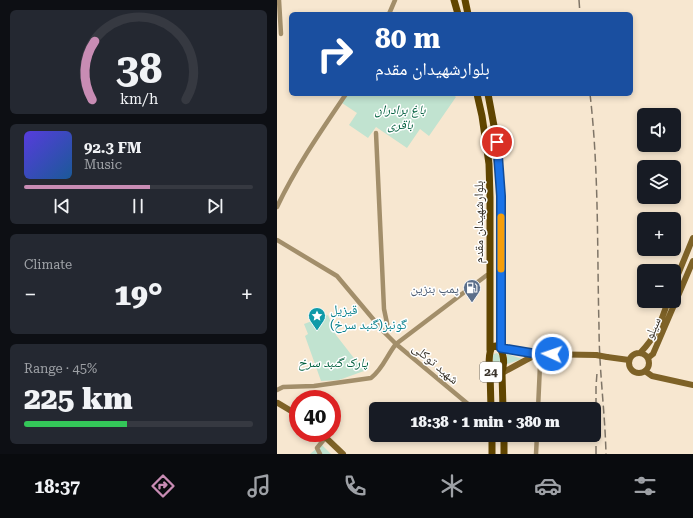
<!DOCTYPE html>
<html lang="en">
<head>
<meta charset="utf-8">
<style>
  :root { --surface:#171b24; --page:#242831; --text:#f1f3f6; --muted:#9ea1a6; --line:#363941; --accent:#c88cb4 }
  body { margin:0; font-family:"Roboto Serif","Noto Naskh Arabic",serif; background:var(--page); color:var(--text); height:100vh; display:flex; flex-direction:column; font-size:15px; white-space:nowrap }
  * { box-sizing:border-box; margin:0 }
  p { font-size:13px; color:var(--muted) }
  .icon { flex:none; width:22px; height:22px; fill:none; stroke:currentColor; stroke-width:2; stroke-linecap:round; stroke-linejoin:round }
  .map { position:relative; flex:1; overflow:hidden }
  .sheet { display:flex; flex-direction:column; gap:10px; padding:10px; background:#0d0f14; width:277px }
  .sheet>* { flex:none }
  .hud { position:absolute; left:12px; top:12px; width:344px; height:84px; border-radius:6px; box-shadow:0 2px 6px #0003; background:#1a4fa0; color:#fff; overflow:hidden }
  .fabs { position:absolute; left:360px; top:108px; display:grid; gap:8px }
  .fabs a { display:grid; place-items:center; width:44px; height:44px; border-radius:6px; background:var(--surface); box-shadow:0 2px 6px #0003; font-size:20px }
  .speed { position:absolute; left:12px; top:390px; display:flex; gap:8px; font-size:20px; font-weight:700; text-align:center }
  .speed>* { display:grid; place-content:center; width:52px; height:52px; border-radius:50%; background:var(--surface); box-shadow:0 2px 6px #0003; line-height:1 }
  .speed .limit { border:6px solid #d22; background:#fff; color:#111 }
  .pin { position:absolute; display:grid; place-items:center; width:34px; height:34px; color:#fff; margin:-17px; border:2px solid #fff; border-radius:50%; box-shadow:0 1px 4px #0007 }
  .me { position:absolute; width:44px; margin:-22px; rotate:273deg; stroke-linejoin:round; filter:drop-shadow(0 0 3px #0008) }
  .turn { display:flex; align-items:center; gap:14px; height:84px; padding:0 20px; font-size:18px }
  .turn .icon { width:52px; height:52px; stroke-width:2.5 }
  .turn b { display:block; font-size:28px; line-height:34px }
  .big { font-size:30px; font-weight:800; line-height:1.1 }
  .sheet .card { flex:1; display:flex; flex-direction:column; justify-content:center; gap:6px; min-width:0; padding:0 14px; border-radius:6px; background:var(--page) }
  .sheet .dial { align-items:center; gap:0 }
  .dial svg { height:104px; overflow:visible; fill:none; stroke:var(--line); stroke-width:7; stroke-linecap:round; text-anchor:middle }
  .dial text { fill:var(--text); stroke:none }
  .song { display:flex; align-items:center; gap:12px }
  .cover { width:48px; height:48px; border-radius:6px; background:linear-gradient(135deg,hsl(250 70% 55%),hsl(210 70% 35%)) }
  .played { height:4px; border-radius:2px; background:linear-gradient(90deg,var(--accent) 55%,var(--line) 55%) }
  .keys { display:flex; justify-content:space-around; direction:ltr }
  .heat { display:flex; justify-content:space-between; align-items:center; font-size:22px; direction:ltr }
  .charge { height:6px; border-radius:3px; background:linear-gradient(90deg,#34c759 45%,var(--line) 0) }
  .trip { position:absolute; left:92px; top:402px; width:232px; height:40px; border-radius:6px; background:var(--surface); box-shadow:0 2px 6px #0003; font-weight:800; line-height:40px; text-align:center }
  .tab-bar { display:flex; height:64px; justify-content:space-around; align-items:center; background:#090b0e; color:var(--muted) }
  .tab-bar .icon { width:28px; height:28px }
  .tab-bar .on { color:var(--accent) }
  .tab-bar b { font-size:18px; color:var(--text) }
  main { display:flex; flex:1; min-height:0 }
  .map>svg:first-child { display:block }
</style>
</head>
<body>
<main>
<section class="sheet">
<div class="card dial"><svg viewBox="0 0 100 80">
<path d="M14 69A42 42 0 1 1 86 69"/>
<path d="M14 69A42 42 0 0 1 16 24" stroke="#c88cb4"/>
<text x="50" y="56" font-size="32" font-weight="700">38</text>
<text x="50" y="72" font-size="11">km/h</text>
</svg></div>
<div class="card">
<div class="song"><i class="cover"></i><div><b>92.3 FM</b><p>Music</p></div></div>
<div class="played"></div>
<div class="keys"><svg class="icon" aria-label="previous" viewBox="0 0 24 24"><path d="M18 5L8 12l10 7zM5 5v14"/></svg><svg class="icon" aria-label="pause" viewBox="0 0 24 24"><path d="M8 5v14M16 5v14"/></svg><svg class="icon" aria-label="next" viewBox="0 0 24 24"><path d="M6 5l10 7-10 7zM19 5v14"/></svg></div>
</div>
<div class="card"><p>Climate</p>
<div class="heat"><a>−</a><b class="big">19°</b><a>+</a></div>
</div>
<div class="card"><p>Range · 45%</p><b class="big">225 km</b><div class="charge"></div></div>
</section>
<div class="map">
<svg width="416" height="454" viewBox="0 0 416 454">
  <rect width="100%" height="100%" fill="#f7e7d0"/>
  <path fill="#c1e3d0" d="M71,94h104l4,3 -27,39 -9,-7 -13,19 -31,-21 -8,11 -19,-13 8,-12 -15,-10z
    M51,315l8,20 28,36 -25,9 -18,1 -16,-45 3,-2 -4,-10z
    M220,353l3,3v7l-1,3h-3l-3,-2v-8l1,-2z
    M230,354l15,5 -15,5z
    M42,442l12,12h-21l7,-6z"/>
  <g fill="none" stroke-linecap="round" stroke-linejoin="round">
    <path stroke="#a28e6a" stroke-width="4.5" d="M2,0l2,34
      M112,14l6,-14
      M99,133l8,176 4,19
      M0,207c19,-40 44,-76 69,-113
      M0,240l60,36 47,56 12,12 78,65
      M0,390l6,-3 31,-1 57,-8c12,-9 16,-23 25,-34l91,-69h3
      M207,409l7,-5
      M261,409l2,-44
      M43,454l-3,-6 9,-11
      M259,454l1,-19"/>
    <path stroke="#7e6227" stroke-width="6" d="M397,284l19,-46
      M224,348l36,6 -35,19
      M352 363a10 10 0 1 1 20 0a10 10 0 1 1-20 0Z
      M363,353c16,-16 21,-31 28,-52
      M260,354l59,1
      M330,357l22,3
      M371,358l5,-4 40,-93
      M368,371l7,5 41,9
      M1,403l20,12
      M44,433l22,21"/>
    <path stroke="#604500" stroke-width="7" d="M177,0l4,14
      M188,0l3,14
      M200,94l5,22 7,48 1,33v153
      M211,94l9,48 4,54v152
      M219,346c9,3 9,20 5,28l-5,2c-3,-1 -4,-1 -5,-4 -3,-6 -2,-20 1,-25z
      M213,371l1,38
      M225,373l1,36
      M215,435v19
      M227,435v19"/>
    <path stroke="#7f7567" stroke-width="1.5" stroke-dasharray="8 4" stroke-linecap="butt" d="M302,0l1,14
      M313,94c9,77 7,155 9,233 0,42 6,85 7,127
      M319,454v-67l1,-14"/>
    <path stroke="#7e6227" stroke-width="6" d="M319,355l11,2"/>
  </g>
  <g fill="none" stroke-linecap="round" stroke-linejoin="round">
    <defs>
      <path id="route" d="M220,142l4,54v152l36,6h15"/>
    </defs>
    <use href="#route" stroke="#114b97" stroke-width="10"/>
    <use href="#route" stroke="#1a73e8" stroke-width="7"/>
    <path stroke="#f59e0b" stroke-width="7" d="M224,269v-52"/>
  </g>
  <defs>
    <symbol id="fuel-pin" viewBox="-11 -11 22 30"><path d="M0 17L-7.5 6A9.5 9.5 0 1 1 7.5 6Z" fill="#5c6f8a" stroke="#fff"/><path d="M-5.5-6h7V0h2V4h1.3V-2.5L3-4.5l.8-.8L6-3V5H2.5V1h-1V6h-7ZM-4.2-4.7v3.2H.2V-4.7Z" fill="#fff"/></symbol>
    <symbol id="sight-pin" viewBox="-11 -11 22 30"><path d="M0 17L-7.5 6A9.5 9.5 0 1 1 7.5 6Z" fill="#0f9aa8" stroke="#fff"/><path d="M0-6L1.8-2.2L6-1.7L2.9 1.2L3.7 5.4L0 3.3L-3.7 5.4L-2.9 1.2L-6-1.7L-1.8-2.2Z" fill="#fff"/></symbol>
  </defs>
  <g fill-rule="evenodd">
    <use href="#fuel-pin" x="185" y="278" width="20" height="27"/>
    <use href="#sight-pin" x="30" y="306" width="20" height="27"/>
  </g>
  <g text-anchor="middle" stroke-width="3" stroke-linejoin="round" paint-order="stroke">
    <rect fill="#fff" stroke="#747069" stroke-width="1" x="203" y="362" width="22" height="20" rx="3"/>
    <g font-size="12" font-weight="bold" fill="#383229">
      <text x="214" y="376">24</text>
    </g>
    <g font-size="13" font-style="italic" fill="#015f3e" stroke="#fff">
      <text x="123" y="114">باغ برادران<tspan x="123" dy="15">باقری</tspan></text>
      <text x="56" y="367">پارک گنبد سرخ</text>
    </g>
    <g font-size="13" fill="#383229" stroke="#fff">
      <text transform="translate(201 222) rotate(-90)" y="5">بلوارشهیدان مقدم</text>
      <text transform="translate(375 328) rotate(-67)" y="5">سیلو</text>
      <text transform="translate(159 363) rotate(40)" y="5">شهید توکلی</text>
    </g>
    <g font-size="13" fill="#4e5e75" stroke="#fff" text-anchor="end">
      <text x="182" y="293">پمپ بنزین</text>
    </g>
    <g font-size="13" fill="#0d838f" stroke="#fff" text-anchor="start">
      <text x="53" y="314">قیزیل<tspan x="53" dy="15">گونبز(گنبد سرخ)</tspan></text>
    </g>
  </g>
</svg>
<div class="fabs">
<a><svg class="icon" aria-label="sound" viewBox="0 0 24 24"><path d="M4 9h4l5-4v14l-5-4H4zM17 9q2 3 0 6"/></svg></a>
<a><svg class="icon" aria-label="layers" viewBox="0 0 24 24"><path d="M12 4l9 5-9 5-9-5zM3 14l9 5 9-5"/></svg></a>
<a>+</a>
<a>−</a>
</div>
<div class="speed"><div class="limit">40</div></div>
<div class="pin" style="left:220px;top:142px;background:#d93025"><svg class="icon" aria-label="arrive" viewBox="0 0 24 24"><path d="M6 21V4h12l-3 4 3 4H6"/></svg></div>
<svg class="me" style="left:275px;top:354px" viewBox="-20 -20 40 40"><circle r="17" fill="#1a73e8" stroke="#fff" stroke-width="3"/><path d="M0-11L8 9 0 5-8 9z" fill="#fff"/></svg>
<div class="trip">18:38 · 1 min · 380 m</div>
<div class="hud">
<div class="turn"><svg class="icon" aria-label="right" viewBox="0 0 24 24"><path d="M7 20v-9h11M14 6l5 5-5 5"/></svg><div><b>80 m</b>بلوارشهیدان مقدم</div></div>
</div>
</div>
</main>
<nav class="tab-bar">
<b>18:37</b>
<svg class="icon on" aria-label="directions" viewBox="0 0 24 24"><path d="M12 3l9 9-9 9-9-9zM9 14v-3h6M13 9l2 2-2 2"/></svg>
<svg class="icon" aria-label="music" viewBox="0 0 24 24"><path d="M9 18V5l10-2v13"/><circle cx="6" cy="18" r="3"/><circle cx="16" cy="16" r="3"/></svg>
<svg class="icon" aria-label="phone" viewBox="0 0 24 24"><path d="M5 4h4l2 5-3 2q2 4 5 5l2-3 5 2v4C11 20 4 13 5 4z"/></svg>
<svg class="icon" aria-label="climate" viewBox="0 0 24 24"><path d="M12 3v18M4 7l16 10M4 17L20 7"/></svg>
<svg class="icon" aria-label="car" viewBox="0 0 24 24"><path d="M5 17H2v-5l4-1 3-4h7l3 4 3 1v5h-3M9 17h6M6 11h13"/><circle cx="7" cy="17" r="2"/><circle cx="17" cy="17" r="2"/></svg>
<svg class="icon" aria-label="filters" viewBox="0 0 24 24"><path d="M4 7h16M4 17h16"/><circle cx="9" cy="7" r="2"/><circle cx="15" cy="17" r="2"/></svg>
</nav>
</body>
</html>
